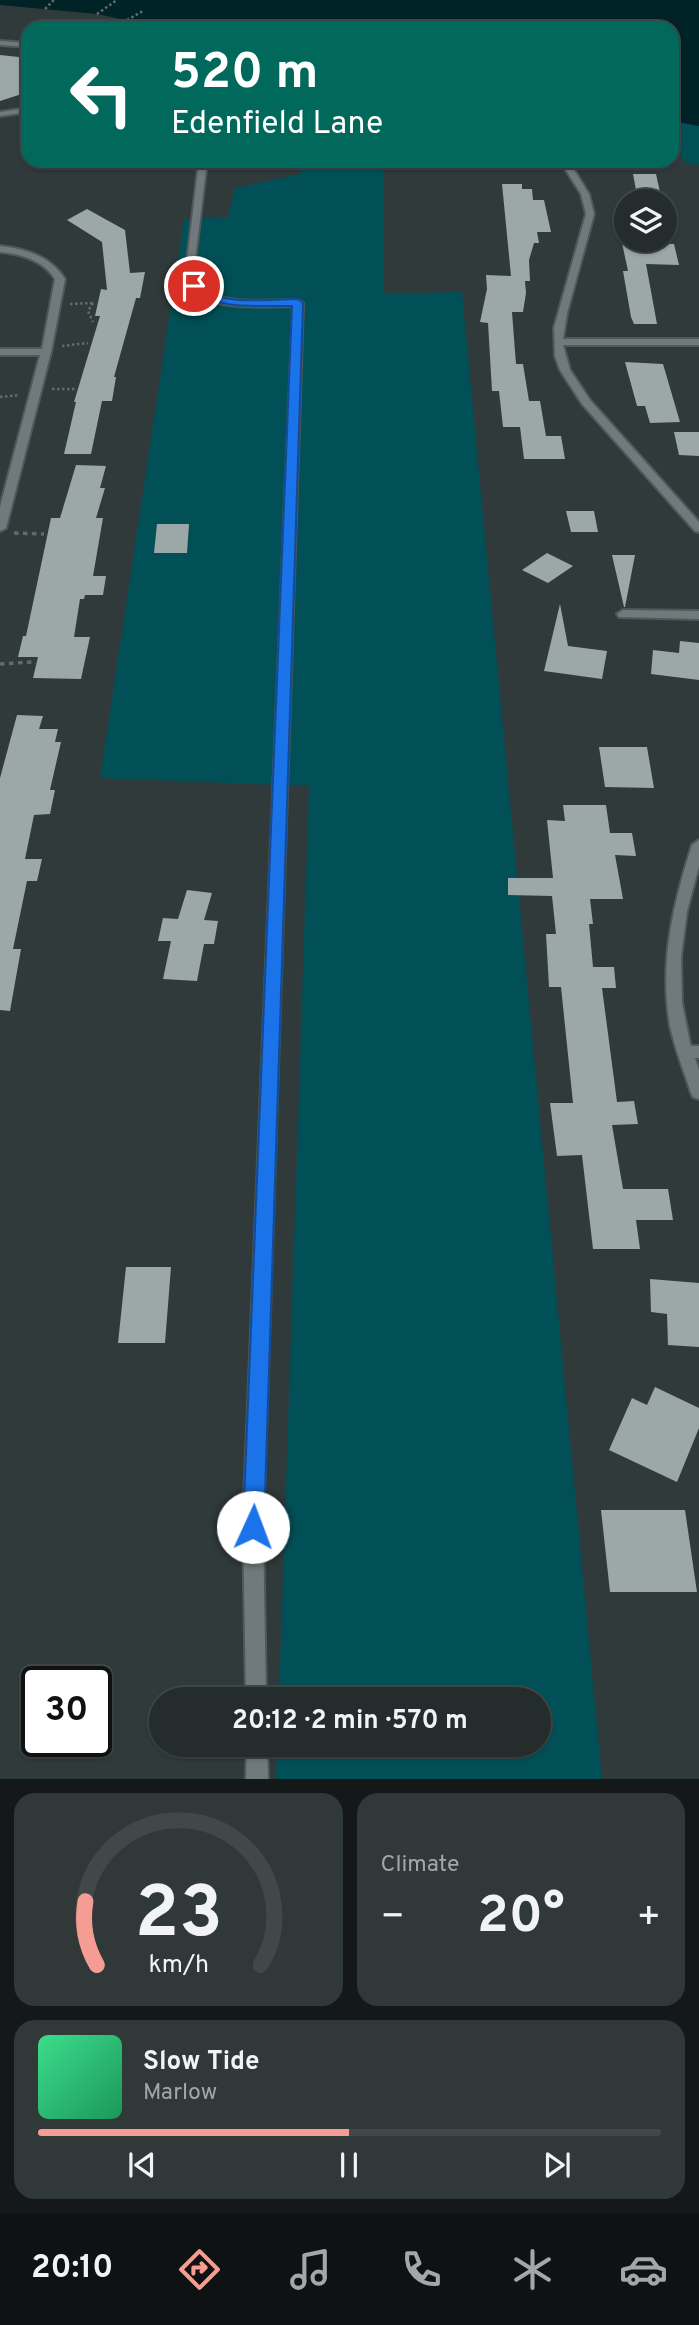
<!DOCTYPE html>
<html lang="en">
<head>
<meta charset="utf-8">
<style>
  :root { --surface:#242c2c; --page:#303838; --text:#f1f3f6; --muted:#a3a7a9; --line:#414848; --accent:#f59c94 }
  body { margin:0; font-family:Overpass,sans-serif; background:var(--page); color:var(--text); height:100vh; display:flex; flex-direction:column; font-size:26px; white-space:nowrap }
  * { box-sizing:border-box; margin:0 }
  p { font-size:23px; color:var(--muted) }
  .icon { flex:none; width:38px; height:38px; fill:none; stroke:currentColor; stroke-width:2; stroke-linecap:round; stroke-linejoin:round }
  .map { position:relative; height:1779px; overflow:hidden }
  .sheet { display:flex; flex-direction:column; gap:14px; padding:14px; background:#141818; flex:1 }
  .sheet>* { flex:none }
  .guide { position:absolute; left:21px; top:21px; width:658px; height:147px; border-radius:21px; box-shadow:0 2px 5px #0004,0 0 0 2px var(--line); background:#00695c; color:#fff; overflow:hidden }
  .buttons { position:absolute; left:614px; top:189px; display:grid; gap:14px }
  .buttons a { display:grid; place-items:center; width:63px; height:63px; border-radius:50%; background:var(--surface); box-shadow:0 2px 5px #0004,0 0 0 2px var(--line); font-size:35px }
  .speed { position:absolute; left:21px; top:1666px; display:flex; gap:14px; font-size:35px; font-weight:700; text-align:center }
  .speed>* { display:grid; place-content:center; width:91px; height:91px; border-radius:50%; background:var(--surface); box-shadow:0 2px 5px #0004,0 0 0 2px var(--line); line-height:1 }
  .speed .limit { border:4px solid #111; border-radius:10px; background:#fff; color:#111 }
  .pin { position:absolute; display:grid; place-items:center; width:60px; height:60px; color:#fff; margin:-30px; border:4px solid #fff; border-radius:50%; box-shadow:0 2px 7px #0007 }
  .me { position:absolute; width:77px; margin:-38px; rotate:2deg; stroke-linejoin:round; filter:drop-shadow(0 0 5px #0008) }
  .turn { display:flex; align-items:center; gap:24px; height:147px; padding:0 35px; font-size:32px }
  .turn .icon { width:91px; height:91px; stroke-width:2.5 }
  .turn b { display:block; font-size:49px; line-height:60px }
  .big { font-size:52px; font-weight:700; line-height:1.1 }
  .sheet .tile { flex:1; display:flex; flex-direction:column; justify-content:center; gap:10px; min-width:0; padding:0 24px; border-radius:21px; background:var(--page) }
  .sheet .dial { align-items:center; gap:0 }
  .dial svg { height:182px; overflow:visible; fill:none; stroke:var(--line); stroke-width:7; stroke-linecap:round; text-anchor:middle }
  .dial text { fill:var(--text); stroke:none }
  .song { display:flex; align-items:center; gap:21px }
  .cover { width:84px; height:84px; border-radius:10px; background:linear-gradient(135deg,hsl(150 70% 55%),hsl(150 70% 35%)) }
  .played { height:7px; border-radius:4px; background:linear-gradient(90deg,var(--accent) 50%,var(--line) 50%) }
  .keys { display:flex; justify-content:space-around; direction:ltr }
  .heat { display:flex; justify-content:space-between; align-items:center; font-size:38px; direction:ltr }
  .sheet .tiles { flex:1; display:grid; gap:14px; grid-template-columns:1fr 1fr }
  .tile:last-child { grid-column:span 2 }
  .trip { position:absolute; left:149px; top:1687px; width:402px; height:70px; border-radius:35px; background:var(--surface); box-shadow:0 2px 5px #0004,0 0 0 2px var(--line); font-weight:700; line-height:70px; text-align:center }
  .dock { display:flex; height:112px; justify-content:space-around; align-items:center; background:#0e1212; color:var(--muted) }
  .dock .icon { width:49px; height:49px }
  .dock .active { color:var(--accent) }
  .dock b { font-size:32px; color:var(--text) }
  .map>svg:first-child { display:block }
</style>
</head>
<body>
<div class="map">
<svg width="699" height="1779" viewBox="0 0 699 1779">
  <rect width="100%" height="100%" fill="#303a3b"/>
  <path fill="#025057" d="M672,121l27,5v40l-15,-4 -7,-19 -5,-2z
    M305,161h79l-1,133 79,-2 140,1487h-326l1,-34h262v-46h-260l30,-913 -209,-8 84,-559 44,-2 7,-29 65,-14z"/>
  <path fill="#002328" d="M0,0h699v126l-27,-5v-93h-509l-66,-14 -97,-9z"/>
  <path fill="#9ca7a8" d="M0,55l28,3v34l-28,9z
    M633,174h23l6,27h-24z
    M502,184h20v5h10l1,11h11l7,32h-14l2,11h-5l-5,17 1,21h-5l1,12 -3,19h-11l4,52h7l6,37h11l6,35h15l4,23h-41l-4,-32h-17l-4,-36h-7l-4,-68 -8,-1 7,-33 -1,-14 25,1z
    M87,209l38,21 5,43 15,-1 -5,26h-4l-22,79h2l-4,24h-10l-11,53h-27l12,-52h-2l26,-86h-5l6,-27 6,1 -5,-48 -35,-22z
    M622,243l52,1 5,21 -33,-1 11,60h-23l-3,-7 -8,-46h5z
    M625,362l38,2 17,58 -30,1 -5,-17h-8z
    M674,432h25v24l-20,-1z
    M76,465l30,1 -6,22h5l-9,30h7l-10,58h13l-3,19h-18l-1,4h-4l-6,38h16l-9,42 -48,-1 5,-21h-20l5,-21h3l25,-118h9z
    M566,511h28l4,21h-27z
    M157,524h32l-2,29h-33z
    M547,553l26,13 -25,17 -26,-13z
    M612,555h23l-10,52h-1z
    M560,604l8,42 39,5 -5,28 -58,-8z
    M680,641l19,2v37l-48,-6 2,-24 26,3z
    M17,715l26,1 -4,13h19l-3,13h6l-11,48h5l-5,24 -16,1 -9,44h17l-5,22h-10l-14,68h8l-11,62 -10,-1v-232z
    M599,747h48l7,41 -49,-1z
    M563,805h43l4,28h22l4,23 -21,-1 8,44h-33l3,25h-4l4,43h21l2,21h-14l15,114 17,-1 4,23 -26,1 11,64h45l5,31h-37l4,29h-47l-11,-94 -25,1 -7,-53h23l-12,-116h-12l-3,-53h10l-4,-38 -44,-1v-17h45l-6,-58 18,1z
    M187,890l25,3 -8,27 14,1 -4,23h-10l-7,37 -34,-2 8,-38h-13l5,-23 15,1z
    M126,1267h45l-6,76h-47z
    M650,1279l49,4v64l-31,-2 -1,-31 -16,-2z
    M655,1387l44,21v20l-22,54 -68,-32 23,-52 15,7z
    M601,1510h84l12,82h-87z"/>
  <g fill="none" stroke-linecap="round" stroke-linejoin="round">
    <defs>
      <path id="street" d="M0,41l28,2v4l-28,-2z
        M28,108v4l-28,4v-4z
        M199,161h8l-13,108c1,5 2,12 5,16 14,21 76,15 99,15l5,3 -40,1224 3,172h-20l-3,-172 50,-1221c-25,0 -90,6 -104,-21 -2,-5 -3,-11 -3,-16z
        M566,162h3l20,32 5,20 -27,99 -4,26h136v6h-136l7,25 20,30 109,122v10l-4,-1 -113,-127 -22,-34 -5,-14 -1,-28 32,-114 -5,-20 -19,-30z
        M0,246c26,3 50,10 65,33l-14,73 -45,176 -6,3v-24l40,-152h-40v-6h42l13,-70c-12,-19 -34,-25 -55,-27z
        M623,610l76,1v8l-80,-2 -2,-3z
        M699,840v26l-12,45 -6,46 1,46 8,40 1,3h8v12h-4l4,12v29l-6,-2 -2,-4c-7,-22 -16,-44 -21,-67 -11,-62 3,-122 22,-181z
        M247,1745h20l1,34h-22z"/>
    </defs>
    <use href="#street" stroke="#505859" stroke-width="4"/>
    <path stroke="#626b6c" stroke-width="2.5" stroke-dasharray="2.5 2.5" stroke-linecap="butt" d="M45,9l9,-9
      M97,14l20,-14
      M127,20l16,-9
      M93,303l-5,8 5,11
      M70,304l23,-1
      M62,346l26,-3
      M52,389h24
      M0,397l20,-2"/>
    <path stroke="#626b6c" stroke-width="3.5" stroke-dasharray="4.5 4.5" stroke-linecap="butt" d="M14,533l30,1
      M0,664l32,-2"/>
    <use href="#street" fill="#707a7c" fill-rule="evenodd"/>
  </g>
  <path fill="#1a73e8" stroke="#114b97" stroke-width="2" d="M191,284c10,-1 18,10 29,13 24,6 53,2 78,2l5,4 -39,1224 -3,8 -8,3 -7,-3 -3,-8 49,-1221c-35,-1 -72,5 -101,-17z"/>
</svg>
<div class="buttons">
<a><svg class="icon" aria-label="layers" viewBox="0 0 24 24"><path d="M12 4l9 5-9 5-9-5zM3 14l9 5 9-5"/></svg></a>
</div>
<div class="speed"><div class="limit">30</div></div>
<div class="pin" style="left:194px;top:286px;background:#d93025"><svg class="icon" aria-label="arrive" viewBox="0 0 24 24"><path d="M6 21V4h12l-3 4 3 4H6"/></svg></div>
<svg class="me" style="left:253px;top:1527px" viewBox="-20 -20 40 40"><circle r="19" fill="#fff"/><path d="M0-13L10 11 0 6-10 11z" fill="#1a73e8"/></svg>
<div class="trip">20:12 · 2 min · 570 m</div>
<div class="guide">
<div class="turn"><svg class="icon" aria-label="left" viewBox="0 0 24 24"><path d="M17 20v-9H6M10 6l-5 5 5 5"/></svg><div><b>520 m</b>Edenfield Lane</div></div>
</div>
</div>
<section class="sheet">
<div class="tiles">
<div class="tile dial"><svg viewBox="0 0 100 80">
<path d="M14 69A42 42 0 1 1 86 69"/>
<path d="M14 69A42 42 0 0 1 9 41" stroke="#f59c94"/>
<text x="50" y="56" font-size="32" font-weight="700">23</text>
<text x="50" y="72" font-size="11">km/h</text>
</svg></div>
<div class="tile"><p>Climate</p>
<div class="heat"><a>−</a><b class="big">20°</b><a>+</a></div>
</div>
<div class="tile">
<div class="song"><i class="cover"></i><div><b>Slow Tide</b><p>Marlow</p></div></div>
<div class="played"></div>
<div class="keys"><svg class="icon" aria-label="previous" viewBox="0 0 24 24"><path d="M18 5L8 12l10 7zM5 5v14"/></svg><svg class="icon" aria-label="pause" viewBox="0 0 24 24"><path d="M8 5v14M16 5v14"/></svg><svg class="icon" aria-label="next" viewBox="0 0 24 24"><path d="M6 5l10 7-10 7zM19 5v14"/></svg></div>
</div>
</div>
</section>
<nav class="dock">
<b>20:10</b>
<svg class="icon active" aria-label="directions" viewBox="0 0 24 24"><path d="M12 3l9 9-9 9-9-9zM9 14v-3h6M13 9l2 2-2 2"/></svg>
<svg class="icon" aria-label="music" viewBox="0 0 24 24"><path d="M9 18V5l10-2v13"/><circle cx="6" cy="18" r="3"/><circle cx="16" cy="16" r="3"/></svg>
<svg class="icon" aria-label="phone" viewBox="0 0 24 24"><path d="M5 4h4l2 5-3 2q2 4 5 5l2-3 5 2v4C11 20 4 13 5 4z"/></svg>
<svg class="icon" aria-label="climate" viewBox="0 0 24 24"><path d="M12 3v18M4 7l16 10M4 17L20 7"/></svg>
<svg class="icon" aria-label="car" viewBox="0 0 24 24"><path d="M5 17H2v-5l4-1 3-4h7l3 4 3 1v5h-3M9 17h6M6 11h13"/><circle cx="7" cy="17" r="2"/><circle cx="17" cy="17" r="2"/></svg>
</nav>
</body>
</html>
